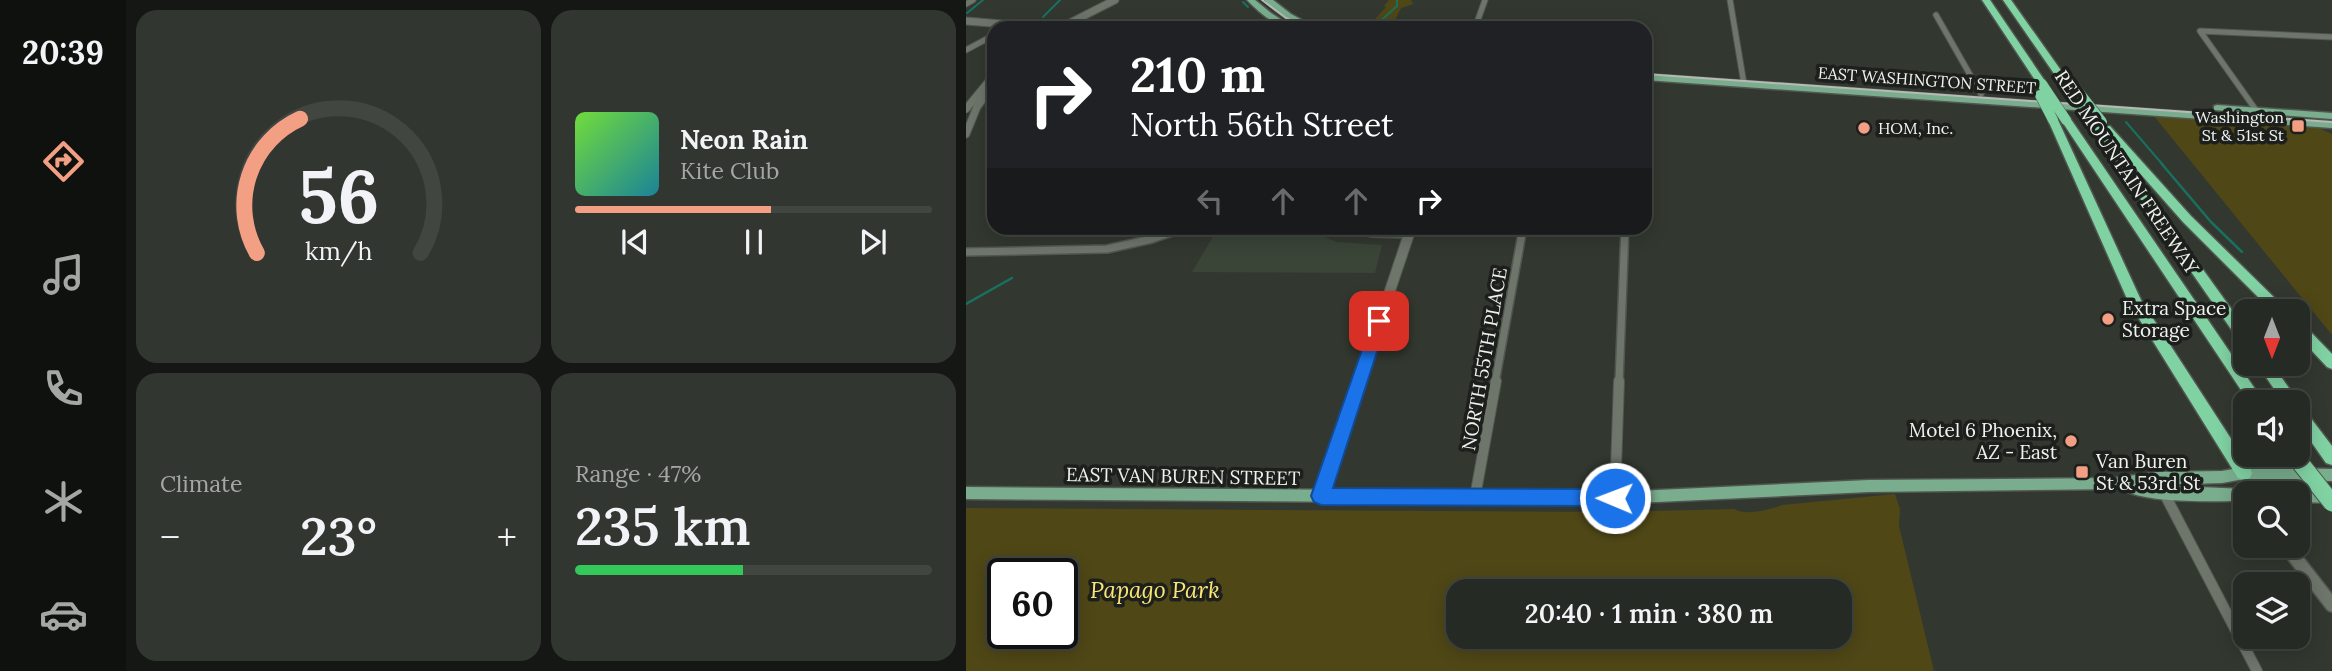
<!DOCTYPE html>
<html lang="en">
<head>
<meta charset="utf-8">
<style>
  :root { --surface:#262a24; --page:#323631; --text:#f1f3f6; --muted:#a4a7a6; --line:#424641; --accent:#f39f83 }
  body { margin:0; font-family:Lora,serif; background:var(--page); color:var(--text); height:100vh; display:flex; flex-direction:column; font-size:26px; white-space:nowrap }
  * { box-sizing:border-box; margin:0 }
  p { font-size:23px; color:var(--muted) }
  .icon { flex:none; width:38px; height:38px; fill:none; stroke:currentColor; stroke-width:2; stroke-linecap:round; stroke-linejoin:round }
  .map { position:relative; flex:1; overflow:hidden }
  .sheet { display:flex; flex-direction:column; gap:10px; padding:10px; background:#151714; width:840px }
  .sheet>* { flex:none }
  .top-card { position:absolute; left:21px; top:21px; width:665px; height:214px; border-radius:21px; box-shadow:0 4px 18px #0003,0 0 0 2px var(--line); background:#202124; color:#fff; overflow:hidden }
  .needle { width:46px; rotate:180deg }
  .buttons { position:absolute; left:1267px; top:299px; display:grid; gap:14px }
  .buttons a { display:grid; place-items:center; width:77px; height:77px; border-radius:14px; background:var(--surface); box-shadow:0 4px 18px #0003,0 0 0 2px var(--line); font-size:35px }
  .speed { position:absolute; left:21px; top:558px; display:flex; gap:14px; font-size:35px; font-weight:700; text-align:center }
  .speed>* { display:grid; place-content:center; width:91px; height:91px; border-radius:50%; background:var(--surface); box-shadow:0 4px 18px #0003,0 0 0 2px var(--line); line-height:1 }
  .speed .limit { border:4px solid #111; border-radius:10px; background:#fff; color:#111 }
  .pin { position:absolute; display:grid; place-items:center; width:60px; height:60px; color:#fff; margin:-30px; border-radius:14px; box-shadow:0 4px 10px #0006 }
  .me { position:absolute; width:77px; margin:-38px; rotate:271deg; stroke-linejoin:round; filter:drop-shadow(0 0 5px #0008) }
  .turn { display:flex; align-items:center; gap:24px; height:147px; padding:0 28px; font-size:32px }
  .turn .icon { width:91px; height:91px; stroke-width:2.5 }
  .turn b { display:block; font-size:49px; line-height:60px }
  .lanes { display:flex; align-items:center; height:66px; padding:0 28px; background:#0003; justify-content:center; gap:35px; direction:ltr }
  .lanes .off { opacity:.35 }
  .big { font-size:52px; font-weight:600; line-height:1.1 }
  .sheet .tile { flex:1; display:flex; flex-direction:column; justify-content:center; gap:10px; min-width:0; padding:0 24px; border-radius:21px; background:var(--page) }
  .sheet .dial { align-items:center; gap:0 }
  .dial svg { height:182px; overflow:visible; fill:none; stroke:var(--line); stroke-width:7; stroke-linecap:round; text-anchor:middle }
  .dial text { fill:var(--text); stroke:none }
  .song { display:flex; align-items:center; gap:21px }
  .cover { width:84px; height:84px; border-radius:10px; background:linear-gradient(135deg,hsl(100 70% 55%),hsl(190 70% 35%)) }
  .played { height:7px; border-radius:4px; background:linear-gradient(90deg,var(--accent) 55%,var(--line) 55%) }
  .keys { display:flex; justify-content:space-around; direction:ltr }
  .heat { display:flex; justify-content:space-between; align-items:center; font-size:38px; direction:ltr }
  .charge { height:10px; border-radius:5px; background:linear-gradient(90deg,#34c759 47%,var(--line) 0) }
  .sheet .tiles { flex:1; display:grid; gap:10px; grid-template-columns:repeat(2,1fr) }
  .trip { position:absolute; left:480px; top:579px; width:406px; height:70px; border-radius:21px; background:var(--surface); box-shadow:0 4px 18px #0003,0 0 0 2px var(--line); font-weight:600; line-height:70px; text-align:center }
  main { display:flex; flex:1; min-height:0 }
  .tab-bar { display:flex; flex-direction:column; width:126px; justify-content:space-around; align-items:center; background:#0f110e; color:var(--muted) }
  .tab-bar .icon { width:49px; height:49px }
  .tab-bar .current { color:var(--accent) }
  .tab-bar b { font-size:32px; color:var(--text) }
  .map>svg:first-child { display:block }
</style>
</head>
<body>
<main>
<nav class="tab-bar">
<b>20:39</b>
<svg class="icon current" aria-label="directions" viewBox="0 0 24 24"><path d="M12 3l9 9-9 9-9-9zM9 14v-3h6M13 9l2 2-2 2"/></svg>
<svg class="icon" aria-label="music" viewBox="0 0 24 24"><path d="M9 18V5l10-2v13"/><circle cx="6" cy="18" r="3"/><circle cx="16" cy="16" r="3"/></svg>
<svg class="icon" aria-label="phone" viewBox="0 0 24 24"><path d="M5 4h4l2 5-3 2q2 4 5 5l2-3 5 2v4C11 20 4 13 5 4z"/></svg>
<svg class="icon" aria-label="climate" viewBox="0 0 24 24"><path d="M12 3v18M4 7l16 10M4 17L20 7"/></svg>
<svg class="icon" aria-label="car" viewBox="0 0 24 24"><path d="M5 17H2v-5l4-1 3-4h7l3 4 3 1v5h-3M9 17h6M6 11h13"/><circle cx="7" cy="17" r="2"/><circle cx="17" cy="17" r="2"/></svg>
</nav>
<section class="sheet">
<div class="tiles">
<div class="tile dial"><svg viewBox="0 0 100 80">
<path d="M14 69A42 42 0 1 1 86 69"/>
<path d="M14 69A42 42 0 0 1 33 10" stroke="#f39f83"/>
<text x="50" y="56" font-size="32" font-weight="700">56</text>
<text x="50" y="72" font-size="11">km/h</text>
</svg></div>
<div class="tile">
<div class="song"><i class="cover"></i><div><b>Neon Rain</b><p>Kite Club</p></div></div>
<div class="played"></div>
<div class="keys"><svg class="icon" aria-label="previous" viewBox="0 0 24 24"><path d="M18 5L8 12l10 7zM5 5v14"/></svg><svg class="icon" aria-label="pause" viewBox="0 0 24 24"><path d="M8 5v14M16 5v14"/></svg><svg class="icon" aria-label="next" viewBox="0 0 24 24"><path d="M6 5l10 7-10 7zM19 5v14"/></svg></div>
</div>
<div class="tile"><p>Climate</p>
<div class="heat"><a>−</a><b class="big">23°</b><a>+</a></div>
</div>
<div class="tile"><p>Range · 47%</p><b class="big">235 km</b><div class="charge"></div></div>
</div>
</section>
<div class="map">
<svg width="1366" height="671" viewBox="0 0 1366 671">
  <rect width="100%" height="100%" fill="#323830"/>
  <path fill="#3a4437" d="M252,228h85l34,14 45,3 -7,28 -183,-1z"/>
  <path fill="#4f4716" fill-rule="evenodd" d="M423,0h22l2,4 -12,4 -8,16 -26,4 19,-21 -2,-1z
    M1188,116l165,12 13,6v201z
    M929,494l5,15 -1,17 35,145h-968v-163l642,4 126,-3c13,7 34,1 48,-4zM96,574v60h-59v-60zM492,592h381v45h-381z"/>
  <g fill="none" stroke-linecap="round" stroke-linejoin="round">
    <path stroke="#187060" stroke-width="2" d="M277,2l5,5
      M1,13l16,-13
      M77,17l17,-17
      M408,27l23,-21v-6
      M1160,122l37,43"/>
    <path stroke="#187060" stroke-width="2.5" d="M1195,163l50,59 31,30
      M0,304l46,-26"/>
    <defs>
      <path id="street-far2" d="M764,0l14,84
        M0,4l7,-4
        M970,15l45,79
        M509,28l10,-28
        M0,50l28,-15
        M1297,120l-63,-89 132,6"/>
      <path id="street-far1" d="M379,228l28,5 35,1
        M0,252l141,-3 45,-10 32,-11
        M529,383l28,-155
        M653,383l6,-155"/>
      <path id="street" d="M1198,493l93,178
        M509,497l21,-116
        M649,498l4,-117"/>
      <path id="secondary-far2" d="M0,21l86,7
        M94,28l55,-28
        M0,109l28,-34
        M0,134l11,-27 17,-23"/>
      <path id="secondary-far1" d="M393,383l52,-155"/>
      <path id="secondary" d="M1278,473l9,21
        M355,497l39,-116
        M1320,546l46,59"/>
      <path id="primary" d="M281,0h8l16,13 23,15c-18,0 -34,-15 -47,-28z
        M298,0h9l18,14 26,14c-20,0 -39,-14 -53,-28z
        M679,74l687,48v6l-687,-48z
        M1251,105l115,8v6l-118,-9v-4z
        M1278,467l88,2v12l-88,-2 -22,4 -68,2 91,4 5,1 2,4h-7v7c-31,0 -99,3 -124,-12l-252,3 -254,12 -649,-5v-12l649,5 254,-12 245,-2 43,-6 65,-1z
        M1332,490l34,1v12l-34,-1v-8h-6z"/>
      <path id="highway" d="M1016,0h8l57,84 -2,2h-6z
        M1037,0h8l61,86 -2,2h-6z
        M1087,117l5,3 83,180 109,168 2,5 -2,5 -6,2 -6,-2 -110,-177 -80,-181z
        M1100,117l4,1 194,284h-15l-188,-282z
        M1126,119l4,1 5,7 9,-1 81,90 98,96h-16l-90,-90 -76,-86 138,192v15l-5,-1 -153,-220z
        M1332,323l5,1 29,30v15l-5,-2 -29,-31z
        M1291,364h15l24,34 3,4 -1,2 -15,-2z
        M1332,406l5,2 29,38v19l-6,-2 -28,-40z"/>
    </defs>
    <use href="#street-far2" stroke="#515750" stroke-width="7"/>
    <use href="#street-far1" stroke="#515750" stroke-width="10"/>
    <use href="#street" stroke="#515750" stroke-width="12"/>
    <use href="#secondary-far2" stroke="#515750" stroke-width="9"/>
    <use href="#secondary-far1" stroke="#515750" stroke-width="12"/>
    <use href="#secondary" stroke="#515750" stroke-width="16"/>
    <use href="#primary" stroke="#515750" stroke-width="3"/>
    <use href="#highway" stroke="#515750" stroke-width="3"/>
    <use href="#street-far2" stroke="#6e756b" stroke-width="5"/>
    <use href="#street-far1" stroke="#6e756b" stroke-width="7"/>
    <use href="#street" stroke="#6e756b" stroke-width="10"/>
    <use href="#secondary-far2" stroke="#6e756b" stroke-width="7"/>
    <use href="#secondary-far1" stroke="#6e756b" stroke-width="10"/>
    <use href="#secondary" stroke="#6e756b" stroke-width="13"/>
    <use href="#primary" fill="#79ad8d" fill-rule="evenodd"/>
    <use href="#highway" fill="#80d2a3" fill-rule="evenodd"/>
    <path stroke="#b7bbb6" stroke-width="2" d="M296,0l24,18 20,10
      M679,74l687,48"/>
    <defs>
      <path id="highway-bridge-far1" d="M1076,84l24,36
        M1108,86l28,36
        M1074,95l13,25"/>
      <path id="highway-bridge" d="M1328,455l38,48"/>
    </defs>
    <use href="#highway-bridge-far1" stroke="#515750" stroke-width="11" stroke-linecap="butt"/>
    <use href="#highway-bridge" stroke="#515750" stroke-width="19" stroke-linecap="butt"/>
    <use href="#highway-bridge-far1" stroke="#80d2a3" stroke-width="10"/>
    <use href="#highway-bridge" stroke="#80d2a3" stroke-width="17"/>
  </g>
  <path fill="#1a73e8" stroke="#114b97" stroke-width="2" d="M413,315l8,6 -54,167 282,1 7,3 3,6 -3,6 -7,2 -294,-1 -7,-3 -3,-6 61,-175z"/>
  <g fill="#f39f83" stroke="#1c1f1b" stroke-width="2.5">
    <rect x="1325" y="119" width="14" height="14" rx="3.5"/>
    <circle cx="898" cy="128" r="7"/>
    <circle cx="1142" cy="319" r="7"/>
    <circle cx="1105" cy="441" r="7"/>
    <rect x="1109" y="465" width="14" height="14" rx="3.5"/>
  </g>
  <g text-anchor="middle" stroke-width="7" stroke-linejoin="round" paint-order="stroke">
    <g font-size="16" fill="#eff3ee" stroke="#1c1f1b">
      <text transform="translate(961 80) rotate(4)" y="6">EAST WASHINGTON STREET</text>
    </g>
    <g font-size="16" fill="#eff3ee" stroke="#1c1f1b" text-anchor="end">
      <text x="1318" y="123">Washington<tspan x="1318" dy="18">St &amp; 51st St</tspan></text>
      <text x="912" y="134" text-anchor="start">HOM, Inc.</text>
    </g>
    <g font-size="19" fill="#eff3ee" stroke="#1c1f1b">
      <text transform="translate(1161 172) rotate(56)" y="7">RED MOUNTAIN FREEWAY</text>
      <text transform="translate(518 359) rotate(-80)" y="7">NORTH 55TH PLACE</text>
      <text transform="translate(217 476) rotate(1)" y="7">EAST VAN BUREN STREET</text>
    </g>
    <g font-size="19" fill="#eff3ee" stroke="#1c1f1b" text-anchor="start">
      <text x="1156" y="315">Extra Space<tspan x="1156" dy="22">Storage</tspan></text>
      <text x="1091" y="437" text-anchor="end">Motel 6 Phoenix,<tspan x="1091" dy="22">AZ - East</tspan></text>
      <text x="1130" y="468">Van Buren<tspan x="1130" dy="22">St &amp; 53rd St</tspan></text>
    </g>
    <g font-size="23" font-style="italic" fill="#fae576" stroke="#1c1f1b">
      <text x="189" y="598">Papago Park</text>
    </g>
  </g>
</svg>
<div class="buttons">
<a><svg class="needle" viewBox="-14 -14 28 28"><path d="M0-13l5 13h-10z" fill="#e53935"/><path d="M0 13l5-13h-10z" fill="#a4a7a6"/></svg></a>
<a><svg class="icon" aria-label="sound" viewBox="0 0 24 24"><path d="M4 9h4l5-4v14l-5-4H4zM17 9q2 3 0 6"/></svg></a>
<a><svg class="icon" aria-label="search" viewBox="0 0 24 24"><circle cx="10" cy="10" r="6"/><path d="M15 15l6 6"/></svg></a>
<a><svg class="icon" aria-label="layers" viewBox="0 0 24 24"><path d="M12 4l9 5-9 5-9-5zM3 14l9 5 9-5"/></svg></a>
</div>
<div class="speed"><div class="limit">60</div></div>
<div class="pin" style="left:413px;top:321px;background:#d93025"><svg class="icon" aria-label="arrive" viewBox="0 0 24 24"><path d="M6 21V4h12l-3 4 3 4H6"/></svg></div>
<svg class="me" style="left:649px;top:498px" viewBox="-20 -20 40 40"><circle r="17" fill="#1a73e8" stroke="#fff" stroke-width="3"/><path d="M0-11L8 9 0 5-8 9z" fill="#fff"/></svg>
<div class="trip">20:40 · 1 min · 380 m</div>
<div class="top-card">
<div class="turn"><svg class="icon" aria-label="right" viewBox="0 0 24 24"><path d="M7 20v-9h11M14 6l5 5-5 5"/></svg><div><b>210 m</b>North 56th Street</div></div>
<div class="lanes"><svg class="icon off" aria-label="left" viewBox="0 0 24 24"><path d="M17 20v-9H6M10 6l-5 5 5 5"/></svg><svg class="icon off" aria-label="ahead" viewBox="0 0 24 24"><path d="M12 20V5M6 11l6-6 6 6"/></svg><svg class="icon off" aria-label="ahead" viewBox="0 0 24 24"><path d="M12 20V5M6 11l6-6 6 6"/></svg><svg class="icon" aria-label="right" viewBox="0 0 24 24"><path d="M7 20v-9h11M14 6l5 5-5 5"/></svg></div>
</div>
</div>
</main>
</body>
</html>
